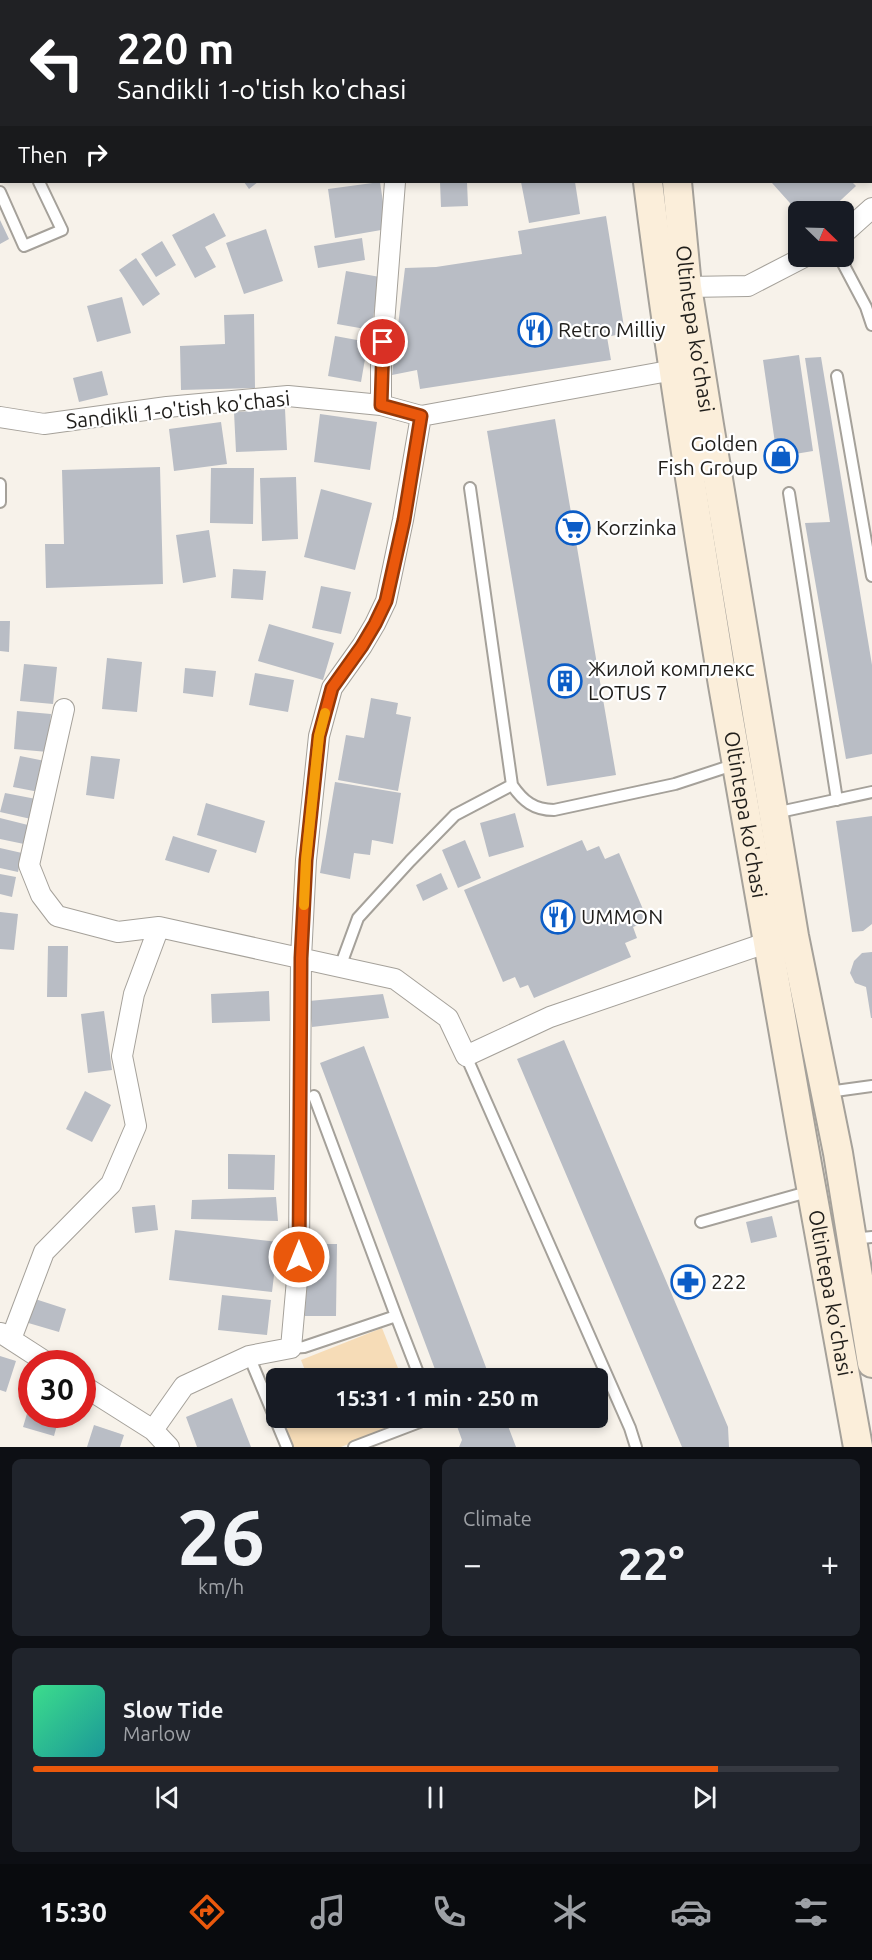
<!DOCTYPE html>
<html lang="en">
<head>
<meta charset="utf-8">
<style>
  :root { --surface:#171b24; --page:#20242c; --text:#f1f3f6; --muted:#9ea1a6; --line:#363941; --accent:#ea580c }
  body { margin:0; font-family:Ubuntu,sans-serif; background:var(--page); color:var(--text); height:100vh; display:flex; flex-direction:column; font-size:22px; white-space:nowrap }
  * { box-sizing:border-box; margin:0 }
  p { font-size:20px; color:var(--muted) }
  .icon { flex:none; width:33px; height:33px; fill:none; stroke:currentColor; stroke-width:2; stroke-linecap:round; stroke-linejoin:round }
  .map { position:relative; height:1447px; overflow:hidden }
  .details { display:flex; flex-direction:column; gap:12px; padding:12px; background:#0d0f14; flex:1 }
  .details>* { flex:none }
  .guide { position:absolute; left:0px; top:0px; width:873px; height:183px; box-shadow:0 3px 9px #0003; background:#202124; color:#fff; overflow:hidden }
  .needle { width:39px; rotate:113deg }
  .tools { position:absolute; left:788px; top:201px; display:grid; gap:12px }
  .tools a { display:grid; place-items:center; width:66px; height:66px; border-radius:9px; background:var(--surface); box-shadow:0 3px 9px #0003; font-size:30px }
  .speed { position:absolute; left:18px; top:1350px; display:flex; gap:12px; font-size:30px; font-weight:700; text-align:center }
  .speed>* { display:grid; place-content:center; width:78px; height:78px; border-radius:50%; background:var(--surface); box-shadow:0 3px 9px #0003; line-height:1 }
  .speed .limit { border:9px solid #d22; background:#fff; color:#111 }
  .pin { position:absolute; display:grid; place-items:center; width:51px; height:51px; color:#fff; margin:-26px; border:3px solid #fff; border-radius:50%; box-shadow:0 2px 6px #0007 }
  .me { position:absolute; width:66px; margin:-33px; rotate:0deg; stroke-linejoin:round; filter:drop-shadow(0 0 4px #0008) }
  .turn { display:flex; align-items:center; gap:21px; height:126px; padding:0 18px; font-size:27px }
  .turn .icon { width:78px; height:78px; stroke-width:2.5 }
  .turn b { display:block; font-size:42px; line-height:51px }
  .then { display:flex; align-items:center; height:57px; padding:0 18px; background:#0003; gap:12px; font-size:22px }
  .big { font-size:45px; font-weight:700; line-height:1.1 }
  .details .widget { flex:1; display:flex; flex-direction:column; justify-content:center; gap:9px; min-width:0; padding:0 21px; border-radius:9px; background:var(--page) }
  .details .dial { align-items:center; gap:0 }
  .dial b { font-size:78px; line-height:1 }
  .song { display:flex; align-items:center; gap:18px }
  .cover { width:72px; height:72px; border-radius:9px; background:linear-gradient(135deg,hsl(150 70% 55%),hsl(180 70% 35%)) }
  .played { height:6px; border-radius:3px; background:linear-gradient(90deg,var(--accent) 85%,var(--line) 85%) }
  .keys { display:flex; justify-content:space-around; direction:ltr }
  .heat { display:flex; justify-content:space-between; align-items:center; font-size:33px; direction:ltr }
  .details .tiles { flex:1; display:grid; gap:12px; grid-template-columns:1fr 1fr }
  .widget:last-child { grid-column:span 2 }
  .trip { position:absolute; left:266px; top:1368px; width:342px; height:60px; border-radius:9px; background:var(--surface); box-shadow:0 3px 9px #0003; font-weight:700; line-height:60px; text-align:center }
  .tab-bar { display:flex; height:96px; justify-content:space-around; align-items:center; background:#090b0e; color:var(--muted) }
  .tab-bar .icon { width:42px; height:42px }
  .tab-bar .on { color:var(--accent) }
  .tab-bar b { font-size:27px; color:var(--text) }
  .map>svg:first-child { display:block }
</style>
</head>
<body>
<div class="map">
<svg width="872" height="1447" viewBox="0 0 872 1447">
  <rect width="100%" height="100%" fill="#f7f2ea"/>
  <path fill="#f6dcb7" d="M382,1328l20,50h-94l-7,-18z
    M280,1418h135l-74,29h-48z"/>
  <path fill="#b9bdc5" d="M244,182h14l-9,7z
    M380,182l7,47 -52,9 -7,-49z
    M440,182h27l1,24 -27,1z
    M521,182h54l5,32 -51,9z
    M773,182h79l4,4 -28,26h-30l-26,-29z
    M214,213l12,23 -21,11 11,20 -21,11 -23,-43z
    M606,216l19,117 -18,4 4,23 -191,29 -3,-19 -25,5 13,-107 31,-1 86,-13 -4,-23z
    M0,220l9,19 -9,5z
    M266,229l17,52 -39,13 -18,-51z
    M362,238l3,22 -47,8 -4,-22z
    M162,241l14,24 -20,12 -15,-23z
    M136,258l24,36 -17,12 -24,-36z
    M346,271l34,6 -9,53 -34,-6z
    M122,297l9,36 -34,9 -10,-36z
    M254,314l1,74 -74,2 -1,-44 45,-2 -1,-29z
    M335,336l33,6 -7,40 -33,-6z
    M799,355l14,96 -36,6 -14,-97z
    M821,357l51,308v89l-26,5 -41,-236 25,-1 -25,-164z
    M102,371l6,24 -29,7 -6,-24z
    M285,409l2,41 -51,2 -2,-40z
    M320,414l57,8 -7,48 -56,-8z
    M555,419l61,356 -69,11 -60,-355z
    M221,422l6,42 -53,7 -5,-42z
    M160,467l3,117 -117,4 -1,-44h19l-2,-74z
    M211,468h43l-1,56 -43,-1z
    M296,477l2,62 -36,2 -2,-63z
    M321,489l51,14 -17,67 -51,-13z
    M209,530l7,47 -33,6 -7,-48z
    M233,569l33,2 -3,29 -32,-2z
    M321,586l30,6 -10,42 -29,-6z
    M0,621h10l-1,31 -9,-1z
    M269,624l65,19 -11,37 -65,-19z
    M107,658l35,4 -5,50 -35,-3z
    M24,664l33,3 -4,37 -33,-3z
    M185,668l31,3 -3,26 -30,-4z
    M255,673l39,7 -6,32 -39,-7z
    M371,698l27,5 -2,11 15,3 -13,74 -60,-11 8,-45 18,3z
    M17,711l34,3 -3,38 -34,-3z
    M20,756l25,5 -6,31 -26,-5z
    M91,756l29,3 -6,40 -28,-4z
    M335,782l66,11 -8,51 -21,-4 -2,15 -16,-2 -4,26 -30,-6z
    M5,793l31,6 -5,20 -31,-7z
    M206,803l59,18 -9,32 -59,-18z
    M515,813l9,34 -35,10 -9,-34z
    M872,816v108l-9,7 -11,1 -16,-111z
    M0,818l28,7 -4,19 -24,-5z
    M173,836l44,14 -8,23 -44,-13z
    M465,840l16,38 -23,10 -16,-38z
    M582,840l5,11 12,-5 6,13 14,-6 29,68 -15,6 4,11 -12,5 6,14 -97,41 -6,-13 -8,3 -5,-11 -12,5 -39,-92z
    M0,848l22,5 -4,19 -18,-4z
    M441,873l7,16 -25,12 -7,-16z
    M0,874l16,3 -4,20 -12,-3z
    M0,912l18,2 -4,36 -14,-1z
    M48,946h20l-1,51h-20z
    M872,952v66h-1l-5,-31 -11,-4 -5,-10 4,-12 8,-8z
    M269,991l1,30 -58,2 -1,-29z
    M383,994l6,24 -77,9 -3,-26z
    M104,1011l8,59 -24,3 -7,-59z
    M564,1040l164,387 1,20h-47l-165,-388z
    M364,1046l126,332h-51l-3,-6 -116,-309z
    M85,1091l26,14 -19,37 -26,-13z
    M228,1154l47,1 -1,35 -46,-1z
    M276,1197l2,24 -87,-2 1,-19z
    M155,1205l3,25 -23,3 -3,-26z
    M772,1216l5,21 -26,6 -5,-21z
    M175,1230l103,12 -6,50 -103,-12z
    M306,1244h31l-1,72h-31z
    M222,1295l49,5 -4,35 -49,-5z
    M32,1298l34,11 -7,23 -34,-10z
    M0,1356l16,5 -10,31 -6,-2z
    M232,1398l19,49h-54l-11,-30z
    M31,1400l1,14h28l-6,22 -31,-9z
    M454,1418h51l11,29h-57l3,-7z
    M94,1425l30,10 -4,12h-33z"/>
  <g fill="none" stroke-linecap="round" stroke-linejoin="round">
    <defs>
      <path id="lane" d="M125,0v2
        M0,101l2,3
        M0,192l24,54 38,-16 -23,-48
        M839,256l27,51 6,18
        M837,376l35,200
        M0,484v18
        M470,488l42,297c11,16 22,25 42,25l121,-26 61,-20
        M789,493l48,307
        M775,813l97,-21
        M340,967l18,-49 52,-57 45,-46 57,-30
        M466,1056l164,372 6,19
        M828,1092l44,-6
        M314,1096l82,220
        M701,1222l110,-31
        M852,1239l20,-2
        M291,1348l13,-1 92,-31 24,62
        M249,1356l38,91
        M354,1447l76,-29"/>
      <path id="street" d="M843,234l29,-26
        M687,287l61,-1 58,-30
        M381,405v-42l14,-181
        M0,417l44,7 123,-17 121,-11 93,9 40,11 253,-46
        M64,709l-35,156 12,30 16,21 61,16 41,-5 236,52 53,39 18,38 84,-39 216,-74
        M1,1333l48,31
        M11,1339l33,-87 67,-68 25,-58 -14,-70 12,-62 25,-67
        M82,1385l71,45 16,17
        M153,1430l31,-44 65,-30 42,-8 8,-91 2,-299 5,-98 13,-124 13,-48 30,-42 13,-22 11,-23 17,-81 18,-104"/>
      <g id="secondary">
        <path d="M627,0l1,2"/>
        <path d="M656,0v2"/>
        <path id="s1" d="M648,182c21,168 48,336 75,503 43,255 89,508 135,762"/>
        <path id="s2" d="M677,182l10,105 22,138 85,511 44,217 34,210"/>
      </g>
    </defs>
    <use href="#lane" stroke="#a5a19a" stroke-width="14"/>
    <use href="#street" stroke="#a5a19a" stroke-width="22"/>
    <use href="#secondary" stroke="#a5a19a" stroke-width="32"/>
    <use href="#lane" stroke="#fff" stroke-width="10"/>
    <use href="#street" stroke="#fff" stroke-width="20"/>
    <use href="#secondary" stroke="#fbeeda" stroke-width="28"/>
  </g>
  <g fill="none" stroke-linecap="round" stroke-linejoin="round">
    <defs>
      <path id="route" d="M299,1257l2,-299 5,-98 13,-124 13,-48 30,-42 13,-22 11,-23 18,-81 17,-104 -40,-11 2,-63"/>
    </defs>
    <use href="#route" stroke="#983908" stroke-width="15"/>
    <use href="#route" stroke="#ea580c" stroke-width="10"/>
    <path stroke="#f59e0b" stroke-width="10" d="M304,905l2,-45 13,-124 6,-23"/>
  </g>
  <defs>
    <symbol id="restaurant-ring" viewBox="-11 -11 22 22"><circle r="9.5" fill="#fff" stroke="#0c5dc7" stroke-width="1.5"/><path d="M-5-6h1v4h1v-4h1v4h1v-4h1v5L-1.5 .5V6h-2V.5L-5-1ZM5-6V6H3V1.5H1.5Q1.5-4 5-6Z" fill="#0c5dc7"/></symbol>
    <symbol id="shop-ring" viewBox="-11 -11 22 22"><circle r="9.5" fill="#fff" stroke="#0c5dc7" stroke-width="1.5"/><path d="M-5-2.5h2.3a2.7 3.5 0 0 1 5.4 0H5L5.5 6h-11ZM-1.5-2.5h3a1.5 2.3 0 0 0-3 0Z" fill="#0c5dc7"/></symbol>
    <symbol id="supermarket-ring" viewBox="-11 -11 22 22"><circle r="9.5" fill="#fff" stroke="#0c5dc7" stroke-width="1.5"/><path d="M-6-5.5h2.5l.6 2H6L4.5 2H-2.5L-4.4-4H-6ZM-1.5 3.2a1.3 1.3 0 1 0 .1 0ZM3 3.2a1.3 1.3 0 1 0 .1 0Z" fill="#0c5dc7"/></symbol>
    <symbol id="building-ring" viewBox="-11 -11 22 22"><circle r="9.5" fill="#fff" stroke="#0c5dc7" stroke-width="1.5"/><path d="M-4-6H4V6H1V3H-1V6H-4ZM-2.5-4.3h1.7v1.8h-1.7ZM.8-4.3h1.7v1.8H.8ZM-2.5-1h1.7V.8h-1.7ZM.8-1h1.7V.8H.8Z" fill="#0c5dc7"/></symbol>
    <symbol id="pharmacy-ring" viewBox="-11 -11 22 22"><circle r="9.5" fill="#fff" stroke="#0c5dc7" stroke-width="1.5"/><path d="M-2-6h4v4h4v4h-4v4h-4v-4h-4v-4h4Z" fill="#0c5dc7"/></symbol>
  </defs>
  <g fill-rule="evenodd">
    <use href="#restaurant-ring" x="516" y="311" width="38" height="38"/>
    <use href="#shop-ring" x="762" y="437" width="38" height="38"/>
    <use href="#supermarket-ring" x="554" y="509" width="38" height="38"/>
    <use href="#building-ring" x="546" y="662" width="38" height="38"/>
    <use href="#restaurant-ring" x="539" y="898" width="38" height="38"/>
    <use href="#pharmacy-ring" x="669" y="1263" width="38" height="38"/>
  </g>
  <g text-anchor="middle" stroke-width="4.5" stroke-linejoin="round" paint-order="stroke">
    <g font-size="21" fill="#201e1b" stroke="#fff">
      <text dy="7" stroke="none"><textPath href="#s2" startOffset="148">Oltintepa ko'chasi</textPath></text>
      <text transform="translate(178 410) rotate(-6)" y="7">Sandikli 1-o'tish ko'chasi</text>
      <text dy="7" stroke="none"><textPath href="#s1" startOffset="640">Oltintepa ko'chasi</textPath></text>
      <text dy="7" stroke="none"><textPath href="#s1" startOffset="1126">Oltintepa ko'chasi</textPath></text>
    </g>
    <g font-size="21" fill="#201e1b" stroke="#fff" text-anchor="start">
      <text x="558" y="337">Retro Milliy</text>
      <text x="758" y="451" text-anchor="end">Golden<tspan x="758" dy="24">Fish Group</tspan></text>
      <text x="596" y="535">Korzinka</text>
      <text x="588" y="676">Жилой комплекс<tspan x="588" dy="24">LOTUS 7</tspan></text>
      <text x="581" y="924">UMMON</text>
      <text x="711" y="1289">222</text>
    </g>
  </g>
</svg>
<div class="tools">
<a><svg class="needle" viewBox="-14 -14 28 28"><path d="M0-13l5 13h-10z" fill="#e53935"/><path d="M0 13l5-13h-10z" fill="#9ea1a6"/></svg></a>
</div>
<div class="speed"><div class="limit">30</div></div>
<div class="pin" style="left:383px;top:342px;background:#d93025"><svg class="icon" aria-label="arrive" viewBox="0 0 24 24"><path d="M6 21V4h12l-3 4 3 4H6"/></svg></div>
<svg class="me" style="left:299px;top:1257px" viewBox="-20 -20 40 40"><circle r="17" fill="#ea580c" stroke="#fff" stroke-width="3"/><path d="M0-11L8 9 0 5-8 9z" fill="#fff"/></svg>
<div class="trip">15:31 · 1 min · 250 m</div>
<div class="guide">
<div class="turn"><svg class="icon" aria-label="left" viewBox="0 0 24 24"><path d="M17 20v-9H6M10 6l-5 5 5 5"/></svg><div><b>220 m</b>Sandikli 1-o'tish ko'chasi</div></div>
<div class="then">Then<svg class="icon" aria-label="right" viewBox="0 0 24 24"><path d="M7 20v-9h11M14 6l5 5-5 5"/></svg></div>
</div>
</div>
<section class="details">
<div class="tiles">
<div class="widget dial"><b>26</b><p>km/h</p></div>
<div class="widget"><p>Climate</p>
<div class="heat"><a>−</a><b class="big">22°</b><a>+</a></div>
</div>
<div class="widget">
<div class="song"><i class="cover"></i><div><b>Slow Tide</b><p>Marlow</p></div></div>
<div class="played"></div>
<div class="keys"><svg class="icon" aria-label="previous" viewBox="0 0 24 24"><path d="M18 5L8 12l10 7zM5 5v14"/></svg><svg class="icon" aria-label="pause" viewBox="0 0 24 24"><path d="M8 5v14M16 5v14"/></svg><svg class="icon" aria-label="next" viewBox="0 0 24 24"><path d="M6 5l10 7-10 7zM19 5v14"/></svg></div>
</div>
</div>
</section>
<nav class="tab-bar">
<b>15:30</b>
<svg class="icon on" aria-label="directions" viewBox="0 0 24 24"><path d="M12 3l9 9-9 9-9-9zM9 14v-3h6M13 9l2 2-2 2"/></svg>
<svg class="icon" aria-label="music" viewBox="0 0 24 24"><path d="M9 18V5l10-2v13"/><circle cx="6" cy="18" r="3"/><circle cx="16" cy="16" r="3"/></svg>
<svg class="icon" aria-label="phone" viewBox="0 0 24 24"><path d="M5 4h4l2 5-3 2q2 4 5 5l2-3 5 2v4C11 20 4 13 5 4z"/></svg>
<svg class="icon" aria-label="climate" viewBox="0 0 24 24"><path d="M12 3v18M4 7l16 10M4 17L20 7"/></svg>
<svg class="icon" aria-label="car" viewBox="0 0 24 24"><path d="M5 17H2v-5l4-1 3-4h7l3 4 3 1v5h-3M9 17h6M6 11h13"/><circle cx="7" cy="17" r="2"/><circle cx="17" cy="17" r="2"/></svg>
<svg class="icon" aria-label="filters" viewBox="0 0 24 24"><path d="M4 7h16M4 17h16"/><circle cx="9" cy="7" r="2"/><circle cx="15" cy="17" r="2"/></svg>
</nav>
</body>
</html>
